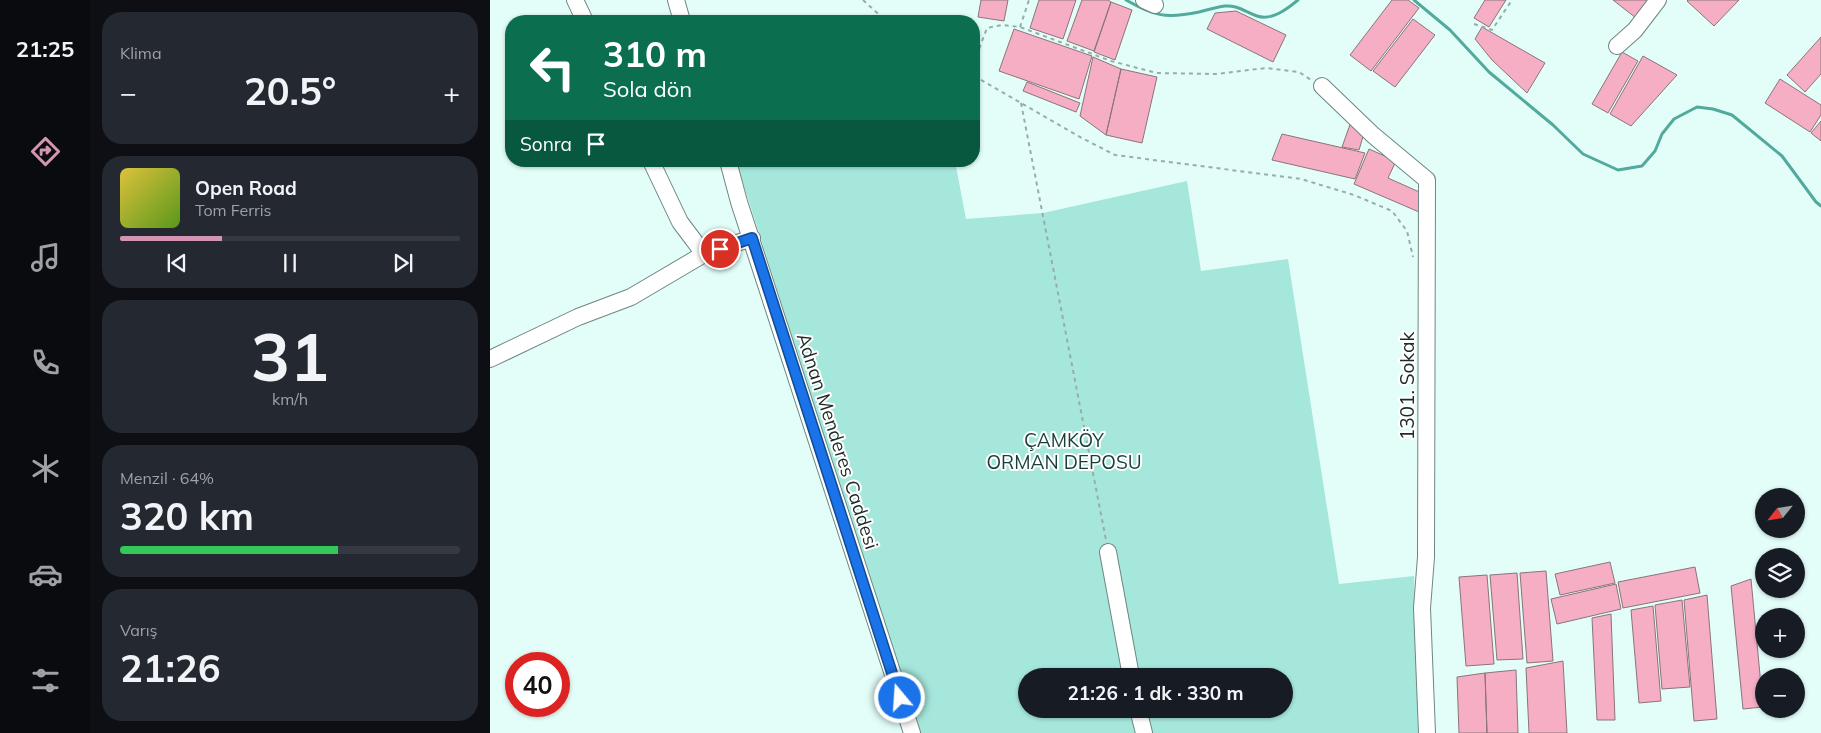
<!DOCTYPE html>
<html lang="tr">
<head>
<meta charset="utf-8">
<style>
  :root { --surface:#171b24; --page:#242831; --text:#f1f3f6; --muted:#9ea1a6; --line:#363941; --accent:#d395b2 }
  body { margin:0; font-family:Mulish,sans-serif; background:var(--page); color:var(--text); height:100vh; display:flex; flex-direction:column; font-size:19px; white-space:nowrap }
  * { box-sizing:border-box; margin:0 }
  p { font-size:16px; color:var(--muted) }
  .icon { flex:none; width:28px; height:28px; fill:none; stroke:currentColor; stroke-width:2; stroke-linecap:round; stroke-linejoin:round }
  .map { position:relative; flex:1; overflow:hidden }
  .drawer { display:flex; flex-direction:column; gap:12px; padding:12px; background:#0d0f14; width:400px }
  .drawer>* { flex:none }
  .top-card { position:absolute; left:15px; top:15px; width:475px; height:152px; border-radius:20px; box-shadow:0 1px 4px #0004; background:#0b6e4f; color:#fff; overflow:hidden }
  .needle { width:32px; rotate:240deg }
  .fabs { position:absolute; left:1265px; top:488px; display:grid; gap:10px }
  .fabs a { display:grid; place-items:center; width:50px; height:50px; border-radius:50%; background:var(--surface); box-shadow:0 1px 4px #0004; font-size:25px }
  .speed { position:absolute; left:15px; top:652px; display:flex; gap:10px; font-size:25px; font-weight:700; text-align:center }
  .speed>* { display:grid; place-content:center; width:65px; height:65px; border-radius:50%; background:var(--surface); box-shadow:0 1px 4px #0004; line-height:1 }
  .speed .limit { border:8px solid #d22; background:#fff; color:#111 }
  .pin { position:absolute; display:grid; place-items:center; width:42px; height:42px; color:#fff; margin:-21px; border:2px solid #fff; border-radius:50%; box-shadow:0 1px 5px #0007 }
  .me { position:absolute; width:55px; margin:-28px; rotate:342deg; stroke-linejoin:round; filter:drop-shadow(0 0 4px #0008) }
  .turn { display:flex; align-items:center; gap:18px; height:105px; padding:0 15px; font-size:22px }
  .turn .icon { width:65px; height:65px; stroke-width:2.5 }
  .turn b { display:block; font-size:35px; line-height:42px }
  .then { display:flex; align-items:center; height:48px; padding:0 15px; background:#0003; gap:10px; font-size:19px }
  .big { font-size:38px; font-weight:700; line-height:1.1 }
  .drawer .card { flex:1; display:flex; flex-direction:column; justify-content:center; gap:8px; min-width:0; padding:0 18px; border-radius:20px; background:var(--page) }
  .drawer .dial { align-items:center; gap:0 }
  .dial b { font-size:65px; line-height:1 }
  .song { display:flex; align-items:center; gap:15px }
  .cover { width:60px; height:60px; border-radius:8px; background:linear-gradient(135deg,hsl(50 70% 55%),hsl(90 70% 35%)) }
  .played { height:5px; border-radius:2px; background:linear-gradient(90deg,var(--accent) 30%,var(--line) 30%) }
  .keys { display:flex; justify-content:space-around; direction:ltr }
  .heat { display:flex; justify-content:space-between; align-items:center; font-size:28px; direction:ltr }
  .charge { height:8px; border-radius:4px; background:linear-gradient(90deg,#34c759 64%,var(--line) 0) }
  .trip { position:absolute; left:528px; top:668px; width:275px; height:50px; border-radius:25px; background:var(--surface); box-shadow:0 1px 4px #0004; font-weight:700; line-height:50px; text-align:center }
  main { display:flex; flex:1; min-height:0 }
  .menu { display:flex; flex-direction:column; width:90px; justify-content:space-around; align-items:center; background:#090b0e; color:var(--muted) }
  .menu .icon { width:35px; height:35px }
  .menu .current { color:var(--accent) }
  .menu b { font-size:22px; color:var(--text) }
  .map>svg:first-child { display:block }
</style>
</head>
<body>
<main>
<nav class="menu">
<b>21:25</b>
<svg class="icon current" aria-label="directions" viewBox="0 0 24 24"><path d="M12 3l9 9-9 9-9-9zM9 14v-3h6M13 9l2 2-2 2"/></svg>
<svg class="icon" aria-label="music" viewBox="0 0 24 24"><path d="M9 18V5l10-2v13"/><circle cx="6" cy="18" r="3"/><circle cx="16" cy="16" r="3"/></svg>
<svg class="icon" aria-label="phone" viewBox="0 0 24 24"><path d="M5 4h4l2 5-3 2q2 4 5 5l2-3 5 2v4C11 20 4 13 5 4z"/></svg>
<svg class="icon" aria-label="climate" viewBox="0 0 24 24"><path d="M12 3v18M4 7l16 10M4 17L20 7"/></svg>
<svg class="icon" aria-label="car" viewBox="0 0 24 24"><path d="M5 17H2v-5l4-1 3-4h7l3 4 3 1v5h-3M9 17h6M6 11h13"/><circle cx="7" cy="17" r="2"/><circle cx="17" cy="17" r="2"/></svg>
<svg class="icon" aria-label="filters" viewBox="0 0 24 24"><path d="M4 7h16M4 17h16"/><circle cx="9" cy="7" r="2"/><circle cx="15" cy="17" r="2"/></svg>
</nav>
<section class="drawer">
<div class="card"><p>Klima</p>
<div class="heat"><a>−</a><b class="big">20.5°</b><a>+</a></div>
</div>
<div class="card">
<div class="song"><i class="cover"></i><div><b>Open Road</b><p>Tom Ferris</p></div></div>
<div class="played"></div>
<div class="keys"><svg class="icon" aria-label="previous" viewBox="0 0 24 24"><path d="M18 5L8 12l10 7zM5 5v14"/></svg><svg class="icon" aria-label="pause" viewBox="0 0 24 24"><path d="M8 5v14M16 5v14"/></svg><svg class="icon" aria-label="next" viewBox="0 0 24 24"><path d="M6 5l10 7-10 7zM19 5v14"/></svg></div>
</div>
<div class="card dial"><b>31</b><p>km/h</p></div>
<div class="card"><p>Menzil · 64%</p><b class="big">320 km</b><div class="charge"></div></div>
<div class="card"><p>Varış</p><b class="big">21:26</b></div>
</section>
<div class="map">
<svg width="1331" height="733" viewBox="0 0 1331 733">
  <rect width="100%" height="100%" fill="#e3fef9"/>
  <path fill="#a6e7dc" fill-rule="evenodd" d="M246,161h219l11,58 77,-6 144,-32 14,90 87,-12 51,325 75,-8 4,157h-500zM536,676h258v33h-258z"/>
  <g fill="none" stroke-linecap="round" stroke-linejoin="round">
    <path stroke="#52aa9d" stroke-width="3" d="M636,0c28,16 40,19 73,12 8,-2 17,-5 26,-6 13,-1 20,6 32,10 15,5 30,-7 41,-16
      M924,0l36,30 39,42 64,53 30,29 35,16 24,-4 13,-15 7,-17 12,-15 23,-12 16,2 19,6 50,41 34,46 5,4"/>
  </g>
  <path fill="#f5aec3" stroke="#8a747a" d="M491,0h27l-4,21 -26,-4z
    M549,0h37l-13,39 -33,-11z
    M592,0h26l3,2 -17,49 -27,-10z
    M902,0h16l11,8 -48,63 -21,-16z
    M995,0h21l-17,27 -15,-9z
    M1123,0h38l-15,18z
    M1198,0h51l-25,26 -27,-25z
    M621,2l21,8 -17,50 -21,-8z
    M746,11l50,24 -13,27 -66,-33 8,-16z
    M923,19l22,16 -40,52 -22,-16z
    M992,27l63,36 -18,30 -35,-33 -17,-21z
    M524,29l78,27 -13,43 -80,-28z
    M1331,37v37l-16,18 -18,-17z
    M1132,52l16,9 -30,52 -16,-9z
    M1153,56l34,19 -46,51 -21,-12z
    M603,57l28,12 -15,66 -26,-19z
    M631,69l36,8 -15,66 -36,-8z
    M1290,79l41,26v10l-11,17 -45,-29z
    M537,82l53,21 -4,9 -53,-21z
    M862,119l13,11 -6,20 -17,-3z
    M1331,121v20l-10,-8z
    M792,134l83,19 -10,26 -83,-19z
    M879,149l27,12 -8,17 38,17 -7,17 -65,-28z
    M1120,562l5,21 -55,12 -5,-21z
    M1205,567l5,26 -77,15 -5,-26z
    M1056,571l7,90 -26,2 -7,-90z
    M1027,573l6,86 -26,1 -7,-85z
    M997,575l7,89 -28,2 -7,-89z
    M1261,579l12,128 -20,2 -12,-123z
    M1126,584l5,25 -64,15 -6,-25z
    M1217,595l10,124 -23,2 -10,-121z
    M1192,600l8,87 -28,2 -7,-84z
    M1163,606l8,95 -22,2 -8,-93z
    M1121,614l4,106h-18l-5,-102z
    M1073,661l4,72h-38l-3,-65z
    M1026,670l2,63h-31l-2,-60z
    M995,673l2,60h-28l-2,-56z"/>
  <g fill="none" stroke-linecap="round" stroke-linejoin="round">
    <defs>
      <path id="minor" d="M85,0l10,21
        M186,0l6,21
        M654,0l11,5
        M1127,46l18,-16 23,-30
        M832,86l51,49 54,45 -1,377 -4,51 5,125
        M161,161l29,61 24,32 48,-16
        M238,161l11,41 173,531
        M0,359l88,-42 53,-20 73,-43
        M618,552l23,124
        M648,709l6,24"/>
    </defs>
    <use href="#minor" stroke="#6e8682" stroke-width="18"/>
    <path stroke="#98aca9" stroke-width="2" stroke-dasharray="4 4" stroke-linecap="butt" d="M373,0l23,21
      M984,24l18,6 20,-30
      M530,27l9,-27
      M484,62l4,-2 1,-11 8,-21 15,-3 18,2 91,34 46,12 59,1 50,-6 33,4 12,8
      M484,76l106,61 35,18 186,24 53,16 38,16 15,20 6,26
      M531,103l85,437"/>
    <use href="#minor" stroke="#fff" stroke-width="16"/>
  </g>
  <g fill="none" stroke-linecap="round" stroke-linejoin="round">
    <defs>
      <path id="route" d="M230,249l32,-11 148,460"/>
    </defs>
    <use href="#route" stroke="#114b97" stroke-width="12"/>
    <use href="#route" stroke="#1a73e8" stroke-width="9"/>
  </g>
  <g text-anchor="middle" stroke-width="4" stroke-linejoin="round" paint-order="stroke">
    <g font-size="19" fill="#1e2826" stroke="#fff">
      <text transform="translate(917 386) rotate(-90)" y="7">1301. Sokak</text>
      <text transform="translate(348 441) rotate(72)" y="7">Adnan Menderes Caddesi</text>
    </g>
    <g font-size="19" fill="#163f39" stroke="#fff">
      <text x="574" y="447">ÇAMKÖY<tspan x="574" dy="22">ORMAN DEPOSU</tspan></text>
    </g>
  </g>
</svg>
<div class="fabs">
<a><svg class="needle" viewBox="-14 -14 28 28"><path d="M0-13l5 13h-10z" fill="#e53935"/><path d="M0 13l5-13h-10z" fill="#9ea1a6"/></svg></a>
<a><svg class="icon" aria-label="layers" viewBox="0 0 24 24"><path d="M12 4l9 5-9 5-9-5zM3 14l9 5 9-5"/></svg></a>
<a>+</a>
<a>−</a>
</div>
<div class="speed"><div class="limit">40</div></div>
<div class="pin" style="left:230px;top:249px;background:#d93025"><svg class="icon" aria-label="arrive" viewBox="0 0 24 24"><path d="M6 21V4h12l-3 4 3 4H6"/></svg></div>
<svg class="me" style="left:410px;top:698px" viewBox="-20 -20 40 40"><circle r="17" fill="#1a73e8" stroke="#fff" stroke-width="3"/><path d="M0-11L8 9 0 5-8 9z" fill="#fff"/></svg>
<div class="trip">21:26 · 1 dk · 330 m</div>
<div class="top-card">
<div class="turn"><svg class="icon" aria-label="left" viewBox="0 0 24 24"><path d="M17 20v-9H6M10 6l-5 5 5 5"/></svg><div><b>310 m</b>Sola dön</div></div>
<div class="then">Sonra<svg class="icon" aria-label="arrive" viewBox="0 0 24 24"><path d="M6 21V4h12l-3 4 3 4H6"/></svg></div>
</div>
</div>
</main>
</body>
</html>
